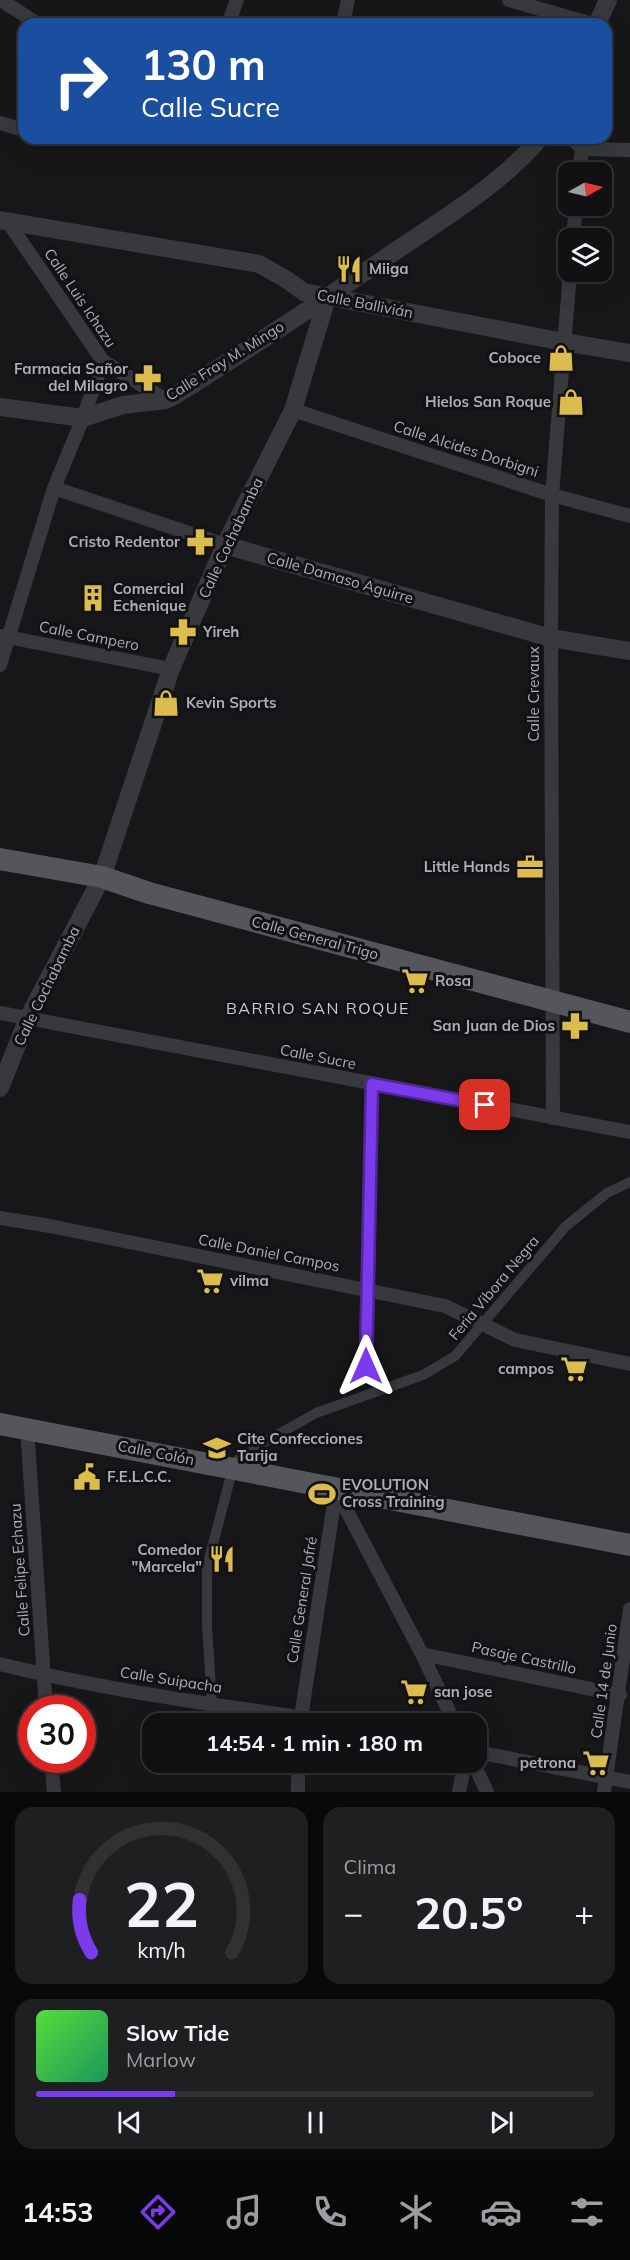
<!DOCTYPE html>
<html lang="es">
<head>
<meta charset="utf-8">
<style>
  :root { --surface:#111113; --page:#1e1f21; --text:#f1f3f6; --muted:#9c9da0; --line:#303133; --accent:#7c3aed }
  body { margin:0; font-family:Mulish,sans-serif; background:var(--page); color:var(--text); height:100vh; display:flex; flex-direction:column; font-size:22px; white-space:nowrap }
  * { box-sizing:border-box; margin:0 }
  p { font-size:20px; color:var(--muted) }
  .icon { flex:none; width:33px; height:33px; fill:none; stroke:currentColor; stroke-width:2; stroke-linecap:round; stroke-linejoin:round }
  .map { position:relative; height:1792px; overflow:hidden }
  .sheet { display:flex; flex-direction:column; gap:15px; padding:15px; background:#09090a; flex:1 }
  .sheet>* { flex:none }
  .hud { position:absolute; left:18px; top:18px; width:594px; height:126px; border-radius:18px; box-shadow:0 6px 24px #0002,0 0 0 2px var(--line); background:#1a4fa0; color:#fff; overflow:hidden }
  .needle { width:39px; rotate:82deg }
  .tools { position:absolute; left:558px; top:162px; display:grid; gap:12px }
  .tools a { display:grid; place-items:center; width:54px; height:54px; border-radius:12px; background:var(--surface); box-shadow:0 6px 24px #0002,0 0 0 2px var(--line); font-size:30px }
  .speed { position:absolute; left:18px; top:1695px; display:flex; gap:12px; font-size:30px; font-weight:700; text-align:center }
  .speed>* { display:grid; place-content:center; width:78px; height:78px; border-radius:50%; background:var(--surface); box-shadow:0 6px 24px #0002,0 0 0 2px var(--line); line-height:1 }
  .speed .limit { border:9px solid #d22; background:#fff; color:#111 }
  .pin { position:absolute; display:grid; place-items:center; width:51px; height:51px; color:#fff; margin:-26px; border-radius:12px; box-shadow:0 3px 9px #0006 }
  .me { position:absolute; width:66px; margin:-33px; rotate:0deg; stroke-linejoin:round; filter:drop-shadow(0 0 4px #0008) }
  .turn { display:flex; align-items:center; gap:21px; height:126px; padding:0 24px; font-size:27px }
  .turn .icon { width:78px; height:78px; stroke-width:2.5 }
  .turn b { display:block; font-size:42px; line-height:51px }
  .big { font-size:45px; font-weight:700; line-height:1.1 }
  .sheet .widget { flex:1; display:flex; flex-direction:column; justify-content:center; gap:9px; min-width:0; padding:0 21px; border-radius:18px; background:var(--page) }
  .sheet .dial { align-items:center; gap:0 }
  .dial svg { height:156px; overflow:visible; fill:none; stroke:var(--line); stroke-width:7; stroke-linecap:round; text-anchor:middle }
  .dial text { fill:var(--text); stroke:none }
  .song { display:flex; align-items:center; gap:18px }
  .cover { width:72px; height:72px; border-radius:9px; background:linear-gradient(135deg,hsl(110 70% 55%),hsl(150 70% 35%)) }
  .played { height:6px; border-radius:3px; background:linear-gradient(90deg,var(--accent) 25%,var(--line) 25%) }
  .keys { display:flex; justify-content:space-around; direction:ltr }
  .heat { display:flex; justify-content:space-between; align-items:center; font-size:33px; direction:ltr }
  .sheet .tiles { flex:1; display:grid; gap:15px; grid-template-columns:1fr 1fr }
  .widget:last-child { grid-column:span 2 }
  .trip { position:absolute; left:142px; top:1713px; width:345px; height:60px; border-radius:18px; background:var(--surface); box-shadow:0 6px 24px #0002,0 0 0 2px var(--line); font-weight:700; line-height:60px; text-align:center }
  .menu { display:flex; height:96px; justify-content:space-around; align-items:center; background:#070708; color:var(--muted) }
  .menu .icon { width:42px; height:42px }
  .menu .active { color:var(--accent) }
  .menu b { font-size:27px; color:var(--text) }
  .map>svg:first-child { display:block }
</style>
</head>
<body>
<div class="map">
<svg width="630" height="1792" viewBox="0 0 630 1792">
  <rect width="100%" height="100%" fill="#171719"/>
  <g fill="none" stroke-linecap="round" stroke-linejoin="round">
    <path stroke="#38393d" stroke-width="10" d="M212,1704l-5,-78v-59l23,-88 10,-23 76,-43 107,-38 32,-19 111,-130 41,-33 23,-11"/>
    <path stroke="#38393d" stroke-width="14" d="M1,0l37,24
      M509,0l83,24
      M228,24l9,-24
      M343,24l5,-24
      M0,123l24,7
      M572,138l10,11 -3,23
      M582,149l48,1
      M8,222l95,139 63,39
      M573,238l3,-32
      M293,410l259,85 78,21
      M54,488l171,57
      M2,636l169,33
      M0,665l54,-177 29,-70 20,-57
      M0,1013l630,119
      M553,1118l-2,-480 1,-143 18,-223
      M0,1218l50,8 395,80 70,34 115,24
      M366,1366l6,-281
      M27,1428l19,280
      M336,1490l86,164 33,70
      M422,1654l198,41
      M0,1664c65,16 131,28 197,38 47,8 93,12 140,22
      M300,1724l36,-234
      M477,1752l153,30
      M51,1760l3,32
      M298,1762v30
      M473,1762l14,30
      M459,1792l6,-30
      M604,1792l26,-183"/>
    <path stroke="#38393d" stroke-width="18" d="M597,24l11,-24
      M0,220l259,44 25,14 20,14 260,50 66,11
      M0,407l83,11 40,-13 43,-5 10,-5c74,-47 148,-95 221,-145 49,-33 104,-66 143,-112
      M225,545l326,93 79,13
      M0,1088l28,-70 74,-141 69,-208 54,-124 68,-135 34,-112"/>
    <path stroke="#55555c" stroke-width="22" d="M0,859l102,18 47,16 481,129
      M0,1424l630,121"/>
  </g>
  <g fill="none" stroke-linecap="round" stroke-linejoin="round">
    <defs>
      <path id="route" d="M366,1366l6,-282 113,21"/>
    </defs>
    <use href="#route" stroke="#51269a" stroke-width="15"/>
    <use href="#route" stroke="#7c3aed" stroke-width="10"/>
  </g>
  <defs>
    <symbol id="restaurant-bare" viewBox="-9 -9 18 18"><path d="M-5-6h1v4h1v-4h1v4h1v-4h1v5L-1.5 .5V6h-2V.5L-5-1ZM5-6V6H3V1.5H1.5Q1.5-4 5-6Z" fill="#dbbc4d" stroke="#121214" stroke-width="2.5" paint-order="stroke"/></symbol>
    <symbol id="shop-bare" viewBox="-9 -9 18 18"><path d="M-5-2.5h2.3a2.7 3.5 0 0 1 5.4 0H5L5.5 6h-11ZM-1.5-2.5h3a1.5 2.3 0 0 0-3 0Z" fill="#dbbc4d" stroke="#121214" stroke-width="2.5" paint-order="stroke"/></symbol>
    <symbol id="pharmacy-bare" viewBox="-9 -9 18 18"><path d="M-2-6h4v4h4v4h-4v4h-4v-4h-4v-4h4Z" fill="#dbbc4d" stroke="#121214" stroke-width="2.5" paint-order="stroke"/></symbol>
    <symbol id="building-bare" viewBox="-9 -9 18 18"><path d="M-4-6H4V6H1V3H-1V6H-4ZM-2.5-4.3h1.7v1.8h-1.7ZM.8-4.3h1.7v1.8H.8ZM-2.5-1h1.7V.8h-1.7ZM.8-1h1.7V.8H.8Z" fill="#dbbc4d" stroke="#121214" stroke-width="2.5" paint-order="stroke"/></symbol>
    <symbol id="office-bare" viewBox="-9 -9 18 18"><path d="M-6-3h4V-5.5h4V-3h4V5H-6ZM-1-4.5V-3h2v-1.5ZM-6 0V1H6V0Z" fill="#dbbc4d" stroke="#121214" stroke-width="2.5" paint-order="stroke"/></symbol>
    <symbol id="supermarket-bare" viewBox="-9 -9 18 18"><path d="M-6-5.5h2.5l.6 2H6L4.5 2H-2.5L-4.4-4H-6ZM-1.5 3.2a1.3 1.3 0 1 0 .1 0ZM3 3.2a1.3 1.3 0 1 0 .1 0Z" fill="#dbbc4d" stroke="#121214" stroke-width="2.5" paint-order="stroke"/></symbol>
    <symbol id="school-bare" viewBox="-9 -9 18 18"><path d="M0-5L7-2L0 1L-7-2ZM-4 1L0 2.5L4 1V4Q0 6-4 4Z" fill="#dbbc4d" stroke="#121214" stroke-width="2.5" paint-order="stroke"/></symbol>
    <symbol id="civic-bare" viewBox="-9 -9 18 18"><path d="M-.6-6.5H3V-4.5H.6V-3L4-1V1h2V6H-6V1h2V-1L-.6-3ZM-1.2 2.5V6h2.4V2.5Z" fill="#dbbc4d" stroke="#121214" stroke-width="2.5" paint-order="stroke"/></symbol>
    <symbol id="stadium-bare" viewBox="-9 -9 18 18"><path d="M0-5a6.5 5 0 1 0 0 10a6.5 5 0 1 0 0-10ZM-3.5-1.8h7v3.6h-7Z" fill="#dbbc4d" stroke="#121214" stroke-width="2.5" paint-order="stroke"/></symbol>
  </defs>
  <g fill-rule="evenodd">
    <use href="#restaurant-bare" x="330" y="250" width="38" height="38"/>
    <use href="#shop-bare" x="542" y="339" width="38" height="38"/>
    <use href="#pharmacy-bare" x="129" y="359" width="38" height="38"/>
    <use href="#shop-bare" x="552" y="383" width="38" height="38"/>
    <use href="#pharmacy-bare" x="181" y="523" width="38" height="38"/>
    <use href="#building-bare" x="74" y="579" width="38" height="38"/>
    <use href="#pharmacy-bare" x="164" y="613" width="38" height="38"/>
    <use href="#shop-bare" x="147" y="684" width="38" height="38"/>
    <use href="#office-bare" x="511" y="848" width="38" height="38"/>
    <use href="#supermarket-bare" x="396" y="962" width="38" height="38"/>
    <use href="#pharmacy-bare" x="556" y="1007" width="38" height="38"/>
    <use href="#supermarket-bare" x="191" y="1262" width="38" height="38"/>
    <use href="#supermarket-bare" x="555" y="1350" width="38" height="38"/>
    <use href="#school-bare" x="198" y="1429" width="38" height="38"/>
    <use href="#civic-bare" x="68" y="1458" width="38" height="38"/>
    <use href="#stadium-bare" x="303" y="1475" width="38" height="38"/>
    <use href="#restaurant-bare" x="203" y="1540" width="38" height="38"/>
    <use href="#supermarket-bare" x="395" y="1673" width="38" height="38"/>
    <use href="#supermarket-bare" x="577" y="1744" width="38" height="38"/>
  </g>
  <g text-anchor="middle" stroke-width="6" stroke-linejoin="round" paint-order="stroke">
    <g font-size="15" font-weight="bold" fill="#abadb7" stroke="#121214" text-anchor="start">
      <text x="369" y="274">Miiga</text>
      <text x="541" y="363" text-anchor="end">Coboce</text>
      <text x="128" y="374" text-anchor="end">Farmacia Sañor<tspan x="128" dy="17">del Milagro</tspan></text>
      <text x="551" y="407" text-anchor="end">Hielos San Roque</text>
      <text x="180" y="547" text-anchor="end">Cristo Redentor</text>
      <text x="113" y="594">Comercial<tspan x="113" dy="17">Echenique</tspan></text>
      <text x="203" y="637">Yireh</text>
      <text x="186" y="708">Kevin Sports</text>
      <text x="510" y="872" text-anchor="end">Little Hands</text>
      <text x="435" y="986">Rosa</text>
      <text x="555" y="1031" text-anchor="end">San Juan de Dios</text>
      <text x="230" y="1286">vilma</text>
      <text x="554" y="1374" text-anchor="end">campos</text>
      <text x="237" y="1444">Cite Confecciones<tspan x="237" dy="17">Tarija</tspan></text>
      <text x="107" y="1482">F.E.L.C.C.</text>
      <text x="342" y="1490">EVOLUTION<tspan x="342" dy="17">Cross Training</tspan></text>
      <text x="202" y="1555" text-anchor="end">Comedor<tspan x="202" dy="17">"Marcela"</tspan></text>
      <text x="434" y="1697">san jose</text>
      <text x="576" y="1768" text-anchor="end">petrona</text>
    </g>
    <g font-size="15" fill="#abadb7" stroke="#121214">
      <text transform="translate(80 298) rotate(56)" y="5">Calle Luis Ichazu</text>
      <text transform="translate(365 304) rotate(11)" y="5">Calle Ballivián</text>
      <text transform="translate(225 361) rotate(-32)" y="5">Calle Fray M. Mingo</text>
      <text transform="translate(466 449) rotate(18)" y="5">Calle Alcides Dorbigni</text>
      <text transform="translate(231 538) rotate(-65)" y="5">Calle Cochabamba</text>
      <text transform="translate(340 578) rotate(16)" y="5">Calle Damaso Aguirre</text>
      <text transform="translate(89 636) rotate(11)" y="5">Calle Campero</text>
      <text transform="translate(534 694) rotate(-90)" y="5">Calle Crevaux</text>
      <text transform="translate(315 938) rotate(15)" y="5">Calle General Trigo</text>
      <text transform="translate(47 986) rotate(-64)" y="5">Calle Cochabamba</text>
      <text transform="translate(318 1057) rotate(11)" y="5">Calle Sucre</text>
      <text transform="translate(269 1253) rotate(11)" y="5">Calle Daniel Campos</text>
      <text transform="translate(494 1288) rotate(-50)" y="5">Feria Vibora Negra</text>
      <text transform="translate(156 1453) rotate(11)" y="5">Calle Colón</text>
      <text transform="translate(20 1570) rotate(-94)" y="5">Calle Felipe Echazu</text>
      <text transform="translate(302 1600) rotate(-81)" y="5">Calle General Jofré</text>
      <text transform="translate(524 1658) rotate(12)" y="5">Pasaje Castrillo</text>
      <text transform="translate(171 1680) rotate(9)" y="5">Calle Suipacha</text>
      <text transform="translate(604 1681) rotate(-82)" y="5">Calle 14 de Junio</text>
    </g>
    <g font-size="16" letter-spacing="1.5" fill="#cbccd3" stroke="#121214">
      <text x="318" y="1014">BARRIO SAN ROQUE</text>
    </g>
  </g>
</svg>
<div class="tools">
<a><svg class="needle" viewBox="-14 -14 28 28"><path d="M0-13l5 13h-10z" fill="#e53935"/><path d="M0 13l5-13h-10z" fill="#9c9da0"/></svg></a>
<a><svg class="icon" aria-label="layers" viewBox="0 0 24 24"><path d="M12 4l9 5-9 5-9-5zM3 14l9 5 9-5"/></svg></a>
</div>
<div class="speed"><div class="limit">30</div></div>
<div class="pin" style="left:485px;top:1105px;background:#d93025"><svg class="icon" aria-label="arrive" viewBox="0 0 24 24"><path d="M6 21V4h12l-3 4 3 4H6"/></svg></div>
<svg class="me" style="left:366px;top:1366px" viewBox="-20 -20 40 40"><path d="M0-17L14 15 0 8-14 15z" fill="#7c3aed" stroke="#fff" stroke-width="4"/></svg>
<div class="trip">14:54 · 1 min · 180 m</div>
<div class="hud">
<div class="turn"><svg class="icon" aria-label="right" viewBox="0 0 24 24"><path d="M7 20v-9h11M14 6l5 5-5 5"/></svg><div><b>130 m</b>Calle Sucre</div></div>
</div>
</div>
<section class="sheet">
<div class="tiles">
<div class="widget dial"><svg viewBox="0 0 100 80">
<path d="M14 69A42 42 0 1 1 86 69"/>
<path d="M14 69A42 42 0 0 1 8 42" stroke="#7c3aed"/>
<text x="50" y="56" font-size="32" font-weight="700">22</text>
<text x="50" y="72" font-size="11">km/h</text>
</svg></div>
<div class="widget"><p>Clima</p>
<div class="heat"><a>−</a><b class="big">20.5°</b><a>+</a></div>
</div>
<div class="widget">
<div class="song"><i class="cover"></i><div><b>Slow Tide</b><p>Marlow</p></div></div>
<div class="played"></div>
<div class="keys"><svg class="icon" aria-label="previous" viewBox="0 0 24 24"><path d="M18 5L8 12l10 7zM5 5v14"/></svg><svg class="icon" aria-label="pause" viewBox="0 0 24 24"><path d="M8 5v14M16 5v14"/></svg><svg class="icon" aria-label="next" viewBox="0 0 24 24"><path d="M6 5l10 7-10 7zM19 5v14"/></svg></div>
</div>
</div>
</section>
<nav class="menu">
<b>14:53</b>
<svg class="icon active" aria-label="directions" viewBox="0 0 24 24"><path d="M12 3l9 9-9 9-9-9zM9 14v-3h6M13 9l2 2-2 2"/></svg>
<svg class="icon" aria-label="music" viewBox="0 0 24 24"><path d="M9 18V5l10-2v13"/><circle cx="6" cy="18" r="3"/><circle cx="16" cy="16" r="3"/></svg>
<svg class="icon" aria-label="phone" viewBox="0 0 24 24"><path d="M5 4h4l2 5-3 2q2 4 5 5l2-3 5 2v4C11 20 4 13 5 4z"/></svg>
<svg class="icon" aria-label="climate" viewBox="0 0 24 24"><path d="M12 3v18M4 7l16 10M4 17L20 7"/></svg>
<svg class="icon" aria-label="car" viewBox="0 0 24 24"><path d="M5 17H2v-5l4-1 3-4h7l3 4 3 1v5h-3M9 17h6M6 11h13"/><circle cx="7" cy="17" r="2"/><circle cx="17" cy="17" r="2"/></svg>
<svg class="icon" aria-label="filters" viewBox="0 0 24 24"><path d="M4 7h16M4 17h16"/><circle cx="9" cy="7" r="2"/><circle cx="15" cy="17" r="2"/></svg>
</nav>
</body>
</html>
